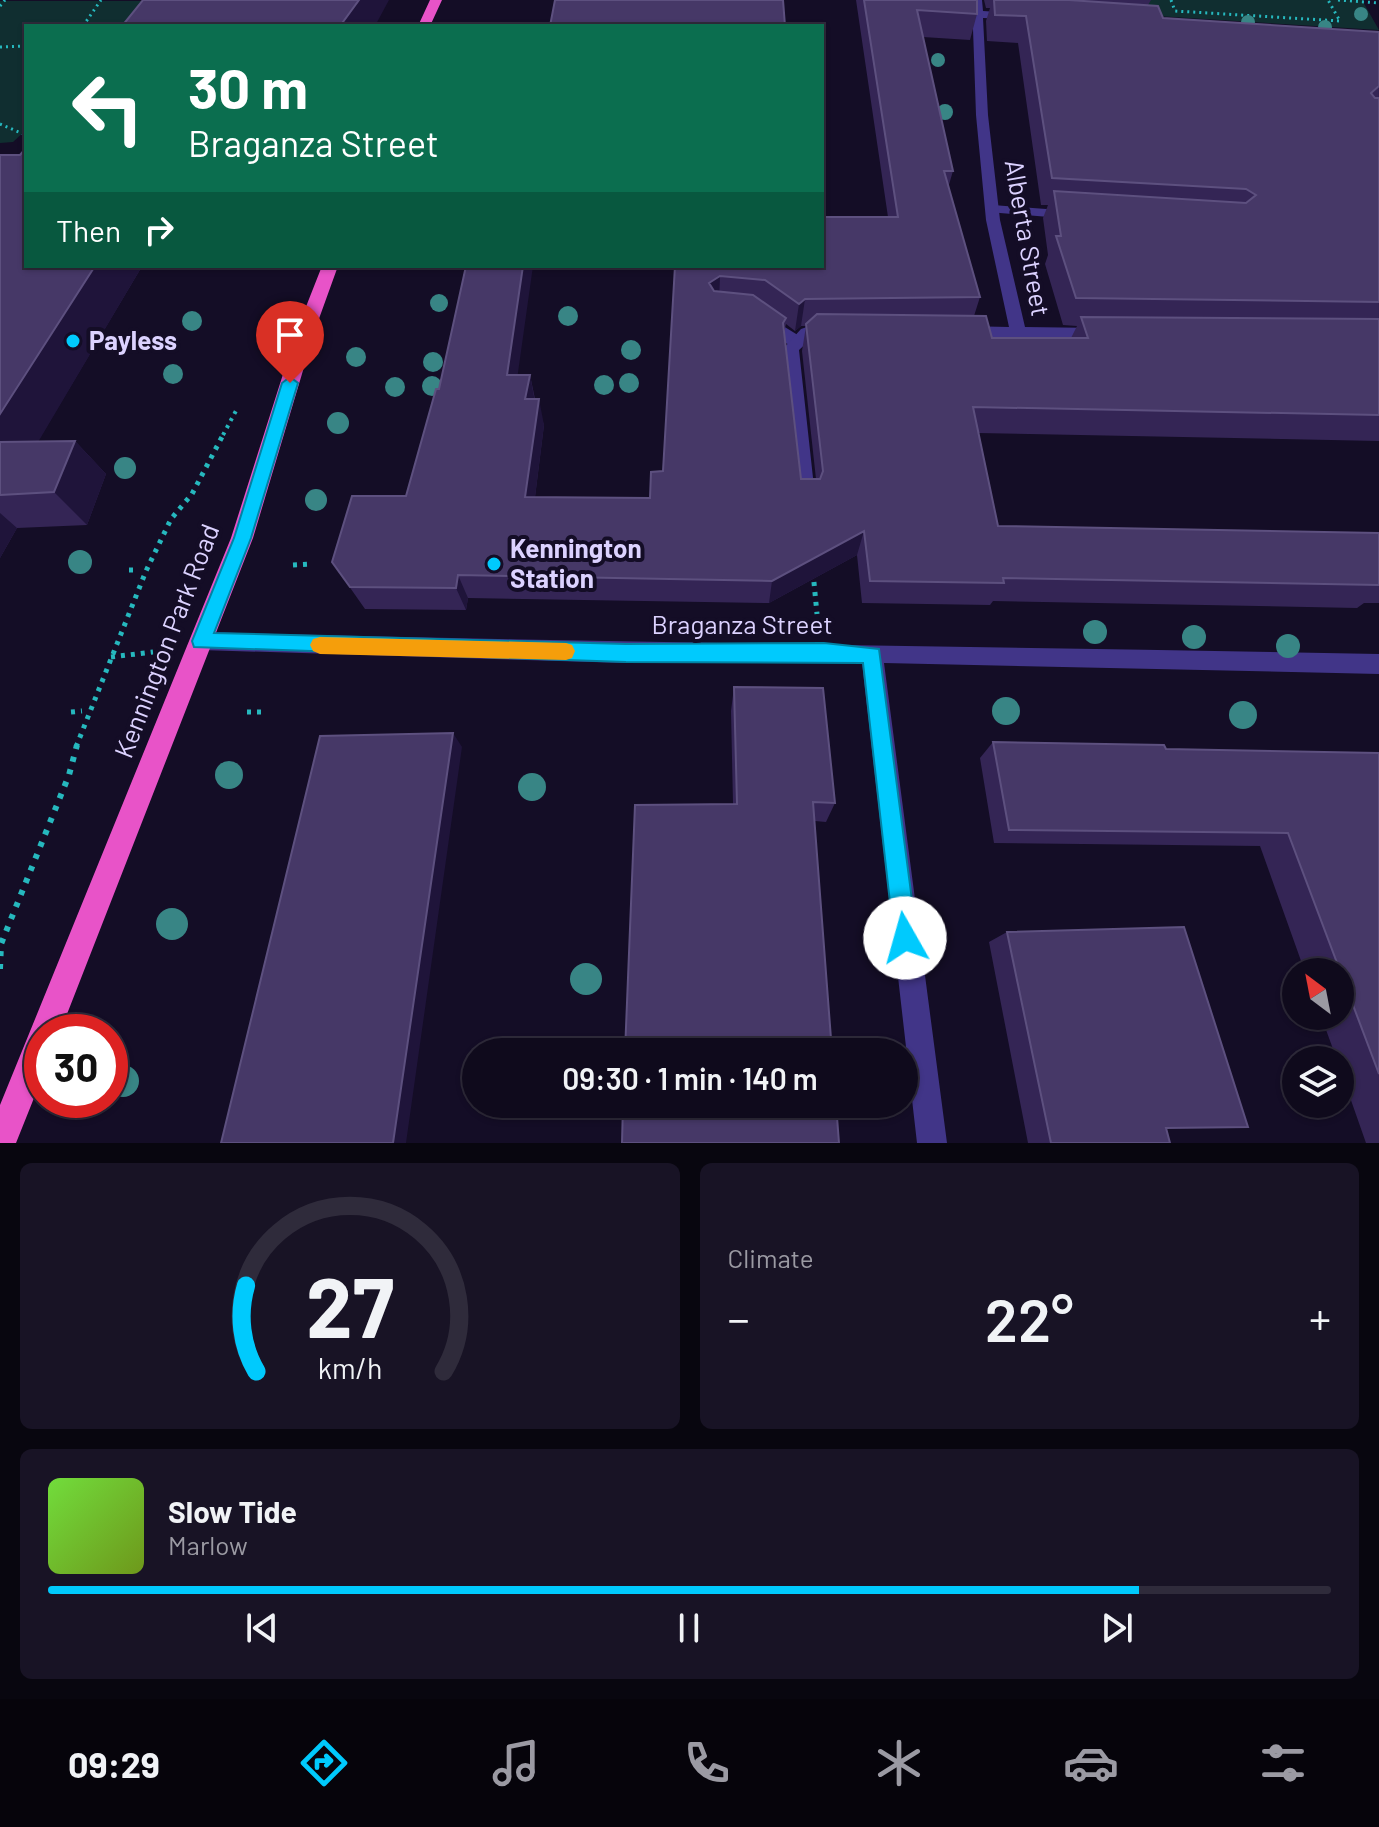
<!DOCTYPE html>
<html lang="en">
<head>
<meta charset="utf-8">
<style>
  :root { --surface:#0f0a1c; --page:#181325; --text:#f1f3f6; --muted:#9b9aa3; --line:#2f2b3b; --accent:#00cafd }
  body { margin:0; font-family:Barlow,sans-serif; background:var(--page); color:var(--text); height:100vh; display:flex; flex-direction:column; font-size:30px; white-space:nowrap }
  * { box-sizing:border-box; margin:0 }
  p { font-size:26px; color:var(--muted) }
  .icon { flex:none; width:44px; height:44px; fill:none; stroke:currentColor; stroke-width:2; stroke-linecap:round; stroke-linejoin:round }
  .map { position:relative; height:1143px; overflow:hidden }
  .panel { display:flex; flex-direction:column; gap:20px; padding:20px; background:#08060f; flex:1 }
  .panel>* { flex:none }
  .banner { position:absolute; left:24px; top:24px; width:800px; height:244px; border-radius:0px; box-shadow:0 2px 6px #0004,0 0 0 2px var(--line); background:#0b6e4f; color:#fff; overflow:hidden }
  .needle { width:52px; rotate:328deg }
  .tools { position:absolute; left:1282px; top:958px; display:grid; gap:16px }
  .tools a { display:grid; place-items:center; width:72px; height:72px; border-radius:50%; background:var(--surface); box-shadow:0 2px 6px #0004,0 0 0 2px var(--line); font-size:40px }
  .speed { position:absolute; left:24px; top:1014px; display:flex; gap:16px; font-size:40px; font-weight:700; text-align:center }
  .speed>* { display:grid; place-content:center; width:104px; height:104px; border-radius:50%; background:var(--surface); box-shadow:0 2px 6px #0004,0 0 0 2px var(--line); line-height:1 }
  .speed .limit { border:12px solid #d22; background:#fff; color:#111 }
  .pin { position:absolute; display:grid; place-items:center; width:68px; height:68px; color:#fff; margin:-82px -34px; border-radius:50% 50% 50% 0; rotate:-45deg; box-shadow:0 0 8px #0007 }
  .pin .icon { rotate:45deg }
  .me { position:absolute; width:88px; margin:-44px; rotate:353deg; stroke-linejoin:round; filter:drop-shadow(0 0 6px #0008) }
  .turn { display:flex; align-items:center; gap:28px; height:168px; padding:0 32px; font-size:36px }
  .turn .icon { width:104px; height:104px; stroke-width:2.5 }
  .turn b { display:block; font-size:56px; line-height:68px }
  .then { display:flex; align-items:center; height:76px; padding:0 32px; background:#0003; gap:16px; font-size:30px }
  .big { font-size:60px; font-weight:600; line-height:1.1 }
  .panel .tile { flex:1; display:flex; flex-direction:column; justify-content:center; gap:12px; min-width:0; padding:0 28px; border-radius:12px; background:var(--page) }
  .panel .dial { align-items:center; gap:0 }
  .dial svg { height:208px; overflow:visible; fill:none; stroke:var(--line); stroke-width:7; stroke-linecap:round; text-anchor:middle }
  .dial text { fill:var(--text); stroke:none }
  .song { display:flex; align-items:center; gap:24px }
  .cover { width:96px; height:96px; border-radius:12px; background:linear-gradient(135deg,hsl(100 70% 55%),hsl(80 70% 35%)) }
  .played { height:8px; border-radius:4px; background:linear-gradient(90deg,var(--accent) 85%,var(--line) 85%) }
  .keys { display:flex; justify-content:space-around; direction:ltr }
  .heat { display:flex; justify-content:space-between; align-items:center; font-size:44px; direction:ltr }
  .panel .tiles { flex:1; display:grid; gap:20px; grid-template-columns:1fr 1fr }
  .tile:last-child { grid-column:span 2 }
  .trip { position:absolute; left:462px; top:1038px; width:456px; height:80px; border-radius:40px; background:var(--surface); box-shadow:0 2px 6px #0004,0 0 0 2px var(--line); font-weight:600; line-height:80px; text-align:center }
  .tab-bar { display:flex; height:128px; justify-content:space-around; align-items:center; background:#06040b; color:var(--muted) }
  .tab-bar .icon { width:56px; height:56px }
  .tab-bar .current { color:var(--accent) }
  .tab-bar b { font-size:36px; color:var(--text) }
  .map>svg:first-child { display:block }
</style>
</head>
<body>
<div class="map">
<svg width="1379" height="1143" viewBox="0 0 1379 1143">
  <rect width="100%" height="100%" fill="#140d26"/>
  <path fill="#102e30" d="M1136,0h226l17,30 -238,-15z
    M0,1h218l-16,25h-176v104l-13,12 -13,1z"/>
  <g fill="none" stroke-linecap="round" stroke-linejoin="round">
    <path stroke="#26b8be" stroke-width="3" stroke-dasharray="2 4" stroke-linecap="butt" d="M1171,0l4,11 165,10 -12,-21
      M1338,0l41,3
      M0,6l5,-6
      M83,26l18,-26
      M0,47l26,-1
      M0,124l26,11"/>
    <path stroke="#26b8be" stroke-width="4" stroke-dasharray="3 5" stroke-linecap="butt" d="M223,435l15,-28"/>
    <path stroke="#26b8be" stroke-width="5" stroke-dasharray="4 6" stroke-linecap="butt" d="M293,565l19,-1
      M129,570h10
      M813,572l4,42
      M111,657l42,-5
      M71,712l11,-1
      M247,712h17
      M76,747l70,-176 25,-52 21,-25 32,-61"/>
    <path stroke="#26b8be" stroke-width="6" stroke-dasharray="5 8" stroke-linecap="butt" d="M0,969l1,-25 68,-169 8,-30"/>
    <path fill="#413588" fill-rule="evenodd" d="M993,205l80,6 7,4 -7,4 -85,-7v-6z
      M762,313l39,24v8h-12l-33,-23v-8z"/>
    <path fill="#413588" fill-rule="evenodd" d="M972,0h10l1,11 31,2 6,3 -6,3 -31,-1 5,97 12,105 25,107 74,1 6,2v8h-142l-8,-6 8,-6 46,1 -23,-107 -10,-105z
      M807,327h24l8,6 -8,6h-20l-12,11 16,146 -2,5h-14l-2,-5 -14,-147 18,-20z
      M201,632c393,11 785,14 1178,22v20l-495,-11 63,480h-30l-55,-481 -236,1 -425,-13 -7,-2 -4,-7 4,-7z"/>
    <path fill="#e853c8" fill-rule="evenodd" d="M430,0h12l-12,26h-12z
      M322,266h16l-22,61 -63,211 -193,494h-18v46l-26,65h-16v-38l231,-567 67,-211z"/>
  </g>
  <g fill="#388585">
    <circle cx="1361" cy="14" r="7"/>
    <circle cx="1248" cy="22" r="7"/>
    <circle cx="1325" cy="27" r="7"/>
    <circle cx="938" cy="60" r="7"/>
    <circle cx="945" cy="112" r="8"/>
    <circle cx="439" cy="303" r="9"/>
    <circle cx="568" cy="316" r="10"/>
    <circle cx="192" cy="321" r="10"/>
    <circle cx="631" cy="350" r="10"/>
    <circle cx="356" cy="357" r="10"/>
    <circle cx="433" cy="362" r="10"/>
    <circle cx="173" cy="374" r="10"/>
    <circle cx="629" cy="383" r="10"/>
    <circle cx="604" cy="385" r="10"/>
    <circle cx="432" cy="386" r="10"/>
    <circle cx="395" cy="387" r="10"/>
    <circle cx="338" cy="423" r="11"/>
    <circle cx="125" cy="468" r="11"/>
    <circle cx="316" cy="500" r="11"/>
    <circle cx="80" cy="562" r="12"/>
    <circle cx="1095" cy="632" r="12"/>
    <circle cx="1194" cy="637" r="12"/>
    <circle cx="1288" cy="646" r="12"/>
    <circle cx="1006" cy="711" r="14"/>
    <circle cx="1243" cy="715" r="14"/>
    <circle cx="229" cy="775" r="14"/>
    <circle cx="532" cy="787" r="14"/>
    <circle cx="172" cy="924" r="16"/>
    <circle cx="586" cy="979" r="16"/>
    <circle cx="123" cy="1081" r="16"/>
  </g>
  <path fill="#342555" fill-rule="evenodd" d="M856,0h121v14l-7,26 -47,-3 30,134 -5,17 32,109 -6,19 18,22h79l6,-12 -14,-1 -18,-61 3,-9 -5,-37 5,-13h-7l-23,-162 -31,-2 -1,-20 4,-13h-4l-2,-8h167l-3,5 15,13 216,14v409l-401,-8 20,93 380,7 1,-1v71h-15l-7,5 -364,-7 -3,4 -128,-2 -5,-48 -88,48 -301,-5 -2,12 -101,-1 -33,-47 74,-66 33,-107 78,-14h13l5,24 9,26 -9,72 115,1 13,-27 12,-205 213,-49zM786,324l9,7 6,-5h5l-4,25 14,128h-15l-17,-146z
    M0,155h20l6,111h183l-68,2 -103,173h37l31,33 -19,51 -70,3 -17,30z
    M734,687l101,116 -9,19 -11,-1 -82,-17 -2,-93z
    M993,742l173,7 213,4v390h-13l-26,-74v-9h-3l-16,-44h19v-44h-35l-45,-126 -266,-3 -14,-85z
    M1007,932l159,196 4,15h-142l-39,-201z"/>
  <path fill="#1f143a" d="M359,0h30l-14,26h-35z
    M95,266h45l1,2 -123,208 -18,-17v-45z
    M523,266h10l-19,135 -7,-26z
    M720,276l-1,27 -10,-20z
    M805,299l-4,27 -6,5 4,-27z
    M530,375l5,27 -10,-3z
    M539,399l5,26 -12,96 -7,-24z
    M75,441l31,33 -19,51 -33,-33z
    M0,513l17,15 -17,30z
    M864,531l-7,24 -88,48 3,-22z
    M458,575l10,23 -2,12 -10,-22z
    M453,733l9,14 -56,396h-13z"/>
  <path fill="#463867" stroke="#5d507f" stroke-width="2" d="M143,0h216l-19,26h-218z
    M555,0h228l2,26h-235z
    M864,0h113v14l-60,-4 36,161h-9l36,126 -175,2 -6,5 -34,-24 -45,-4 -11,7 5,8 39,4 33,23 -3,5 18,156h19l3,-8 -17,-147 11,-10 169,2 6,22h96l-7,-21 298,2v96l-406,-8 25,119 381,7v52l-376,-7 1,5 -134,-2 -6,-50 -92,50 -314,-6 -2,13 -106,-1 -18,-25 20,-66h54l30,-107h3l27,-123h57l-16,109h23l-5,24h14l-14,98 125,1 1,-26 12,-1 12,-205h147v-49h76z
    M994,0h75l89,6 5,12 216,14v54l-8,7 4,5h4v204l-303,-4 -20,-62h5l-7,-45 192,12 10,-8 -10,-6 -194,-11 -26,-162 -31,-1z
    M26,148v118h69l-95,148v-259h20z
    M75,441l-21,51 -54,3v-53z
    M734,687l89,1 12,115 -22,-1 19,250h-207l10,-247 102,-1z
    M453,733l-60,410h-172l99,-407z
    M993,742l171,3 2,4 213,4v321l-91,-241 -279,-3z
    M1184,927l64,200 -82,1 4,15h-119l-44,-211z
    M623,1104h213l3,39h-217z"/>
  <path fill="#00cafd" stroke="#0083a4" stroke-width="2" d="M290,377l8,6 -47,155 -37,95 412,11 198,-1 55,6 38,289 -3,8 -9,4 -8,-4 -3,-8 -31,-275 -237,-1 -432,-15 -2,-6 42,-103 48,-155z"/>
  <path fill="#f59e0b" d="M320,637l246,6 6,2 3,6 -3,7 -6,2 -246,-6 -7,-3 -3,-6 3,-6z"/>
  <g fill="#00cafd" stroke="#140d26" stroke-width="3">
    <circle cx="73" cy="341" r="8"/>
    <circle cx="494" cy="564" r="8"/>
  </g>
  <g text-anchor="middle" stroke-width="8" stroke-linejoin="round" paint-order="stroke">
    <g font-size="26" fill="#dcd2ff" stroke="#140d26">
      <text transform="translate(1027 238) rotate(80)" y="9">Alberta Street</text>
      <text x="742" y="634">Braganza Street</text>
      <text transform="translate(167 641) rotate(-69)" y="9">Kennington Park Road</text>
    </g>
    <g font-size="26" font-weight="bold" fill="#dcd2ff" stroke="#140d26" text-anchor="start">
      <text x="89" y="350">Payless</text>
      <text x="510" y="558">Kennington<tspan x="510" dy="30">Station</tspan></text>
    </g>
  </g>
</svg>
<div class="tools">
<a><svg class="needle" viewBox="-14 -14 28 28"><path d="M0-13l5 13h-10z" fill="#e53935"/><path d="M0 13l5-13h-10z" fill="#9b9aa3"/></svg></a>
<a><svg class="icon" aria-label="layers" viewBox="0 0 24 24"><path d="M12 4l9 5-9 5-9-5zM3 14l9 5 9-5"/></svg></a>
</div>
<div class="speed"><div class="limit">30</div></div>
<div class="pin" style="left:290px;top:383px;background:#d93025"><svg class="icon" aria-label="arrive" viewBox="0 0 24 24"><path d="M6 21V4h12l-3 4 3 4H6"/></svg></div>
<svg class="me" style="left:905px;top:938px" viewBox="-20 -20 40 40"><circle r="19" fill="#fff"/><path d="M0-13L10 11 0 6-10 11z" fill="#00cafd"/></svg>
<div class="trip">09:30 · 1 min · 140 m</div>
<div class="banner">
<div class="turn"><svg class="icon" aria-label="left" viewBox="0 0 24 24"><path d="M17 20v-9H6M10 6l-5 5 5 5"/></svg><div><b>30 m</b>Braganza Street</div></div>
<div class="then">Then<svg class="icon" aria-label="right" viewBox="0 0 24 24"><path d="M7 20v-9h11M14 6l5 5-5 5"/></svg></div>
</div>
</div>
<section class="panel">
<div class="tiles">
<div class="tile dial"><svg viewBox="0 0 100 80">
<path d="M14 69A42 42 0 1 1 86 69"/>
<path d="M14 69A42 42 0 0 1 10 36" stroke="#00cafd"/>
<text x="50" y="56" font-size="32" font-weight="700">27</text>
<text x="50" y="72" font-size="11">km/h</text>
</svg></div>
<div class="tile"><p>Climate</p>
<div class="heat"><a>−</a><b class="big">22°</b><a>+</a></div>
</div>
<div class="tile">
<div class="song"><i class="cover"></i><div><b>Slow Tide</b><p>Marlow</p></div></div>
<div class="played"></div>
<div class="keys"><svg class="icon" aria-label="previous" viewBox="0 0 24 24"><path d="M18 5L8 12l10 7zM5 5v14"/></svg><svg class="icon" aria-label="pause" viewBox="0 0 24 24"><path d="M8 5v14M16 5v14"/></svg><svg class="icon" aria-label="next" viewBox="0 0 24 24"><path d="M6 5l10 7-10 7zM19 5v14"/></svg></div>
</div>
</div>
</section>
<nav class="tab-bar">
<b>09:29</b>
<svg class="icon current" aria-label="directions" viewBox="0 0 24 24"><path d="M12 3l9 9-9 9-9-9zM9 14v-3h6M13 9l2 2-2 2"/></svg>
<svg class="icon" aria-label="music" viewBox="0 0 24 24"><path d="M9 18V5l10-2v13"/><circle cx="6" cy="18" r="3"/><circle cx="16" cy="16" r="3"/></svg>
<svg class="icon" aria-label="phone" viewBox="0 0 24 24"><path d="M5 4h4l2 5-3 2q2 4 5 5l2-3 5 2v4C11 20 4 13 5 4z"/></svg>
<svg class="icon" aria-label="climate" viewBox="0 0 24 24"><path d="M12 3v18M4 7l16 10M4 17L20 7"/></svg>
<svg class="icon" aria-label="car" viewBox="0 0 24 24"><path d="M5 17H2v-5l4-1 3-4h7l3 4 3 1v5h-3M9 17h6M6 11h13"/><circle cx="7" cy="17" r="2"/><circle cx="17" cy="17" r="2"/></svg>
<svg class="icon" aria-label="filters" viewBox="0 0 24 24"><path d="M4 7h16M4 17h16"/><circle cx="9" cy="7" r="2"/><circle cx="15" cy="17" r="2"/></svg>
</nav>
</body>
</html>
